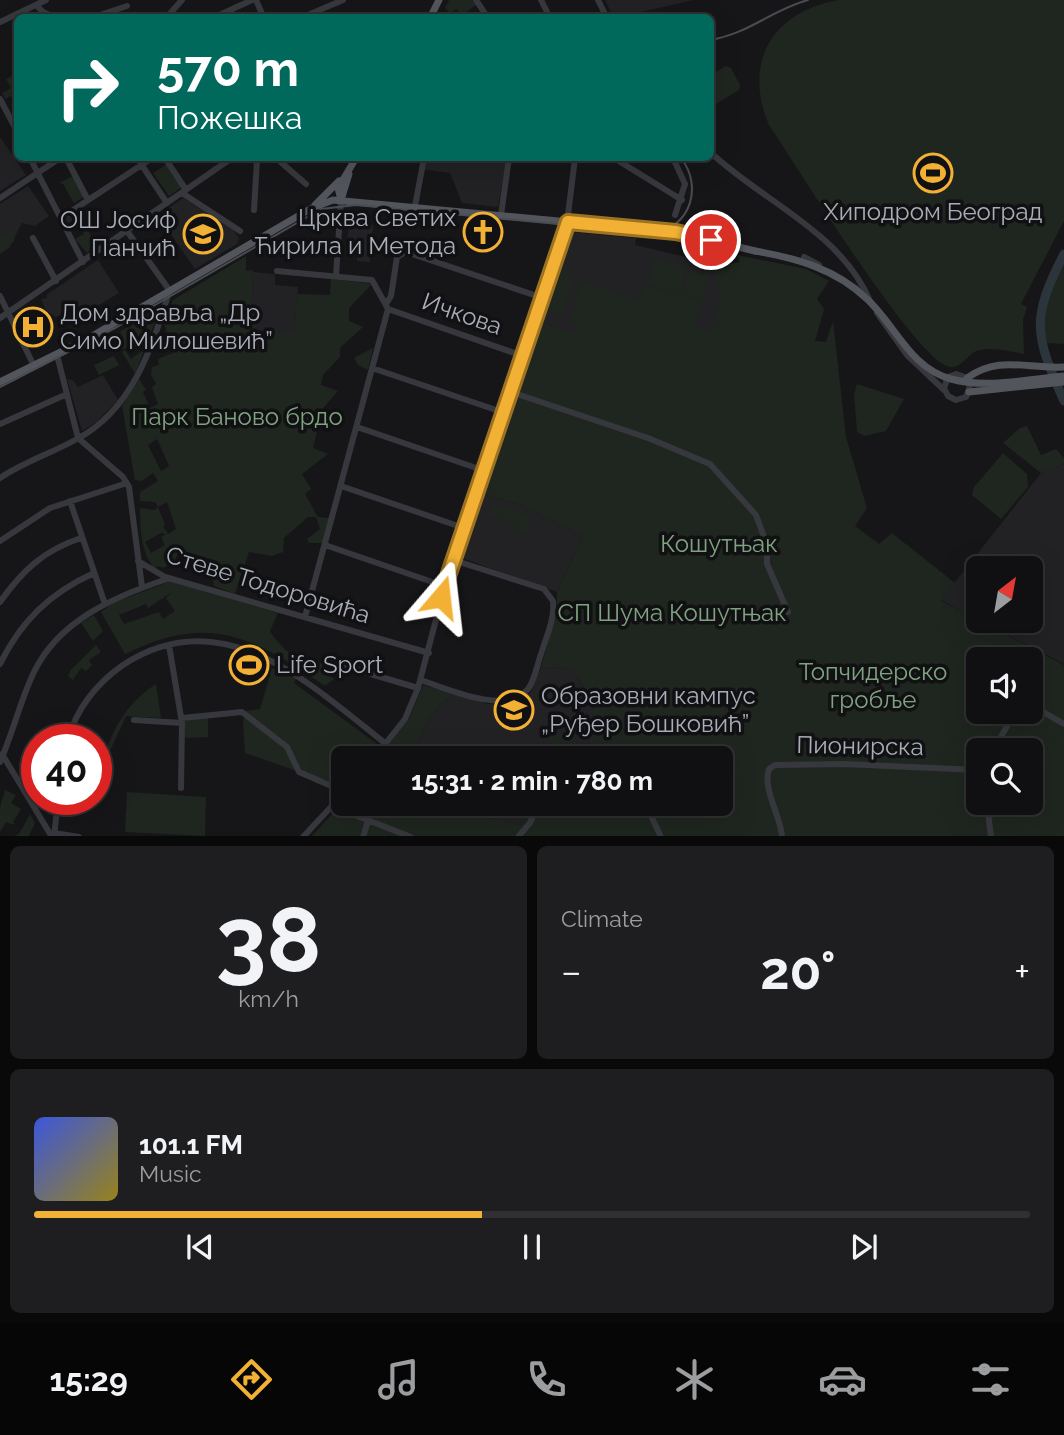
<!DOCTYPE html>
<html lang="en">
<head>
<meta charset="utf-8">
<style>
  :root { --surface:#101012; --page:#1e1e20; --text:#f1f3f6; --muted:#9c9d9f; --line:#303032; --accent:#f2b134 }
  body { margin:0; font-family:Raleway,sans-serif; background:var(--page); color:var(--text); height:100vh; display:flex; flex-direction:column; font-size:26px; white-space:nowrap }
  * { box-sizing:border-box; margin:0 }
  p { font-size:23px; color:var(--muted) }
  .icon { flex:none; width:38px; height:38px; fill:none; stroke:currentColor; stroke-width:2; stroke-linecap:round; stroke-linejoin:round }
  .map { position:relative; height:836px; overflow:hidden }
  .details { display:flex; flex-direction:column; gap:10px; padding:10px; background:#09090a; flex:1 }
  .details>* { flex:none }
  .top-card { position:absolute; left:14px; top:14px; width:700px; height:147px; border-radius:10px; box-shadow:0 7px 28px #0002,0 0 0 2px var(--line); background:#00695c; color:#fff; overflow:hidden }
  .needle { width:46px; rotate:31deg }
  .buttons { position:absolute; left:966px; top:556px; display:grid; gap:14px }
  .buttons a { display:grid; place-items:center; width:77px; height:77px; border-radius:10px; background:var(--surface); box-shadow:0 7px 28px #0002,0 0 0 2px var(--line); font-size:35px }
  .speed { position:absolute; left:21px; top:724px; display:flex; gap:14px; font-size:35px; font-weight:700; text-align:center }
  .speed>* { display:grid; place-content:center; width:91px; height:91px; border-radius:50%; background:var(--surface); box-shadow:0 7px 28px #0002,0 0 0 2px var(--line); line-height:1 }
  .speed .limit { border:10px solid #d22; background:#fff; color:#111 }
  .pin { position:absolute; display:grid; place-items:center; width:60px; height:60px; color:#fff; margin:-30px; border:4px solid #fff; border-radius:50%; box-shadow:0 2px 7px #0007 }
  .me { position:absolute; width:77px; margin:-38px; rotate:17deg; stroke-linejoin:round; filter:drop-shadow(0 0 5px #0008) }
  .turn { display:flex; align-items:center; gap:24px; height:147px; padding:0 28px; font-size:32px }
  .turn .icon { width:91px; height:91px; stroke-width:2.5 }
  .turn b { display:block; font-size:49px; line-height:60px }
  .big { font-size:52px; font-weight:700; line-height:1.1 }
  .details .tile { flex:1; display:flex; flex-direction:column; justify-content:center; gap:10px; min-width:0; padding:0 24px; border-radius:10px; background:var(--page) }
  .details .dial { align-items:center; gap:0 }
  .dial b { font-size:91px; line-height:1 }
  .song { display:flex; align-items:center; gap:21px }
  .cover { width:84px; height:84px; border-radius:10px; background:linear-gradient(135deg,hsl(230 70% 55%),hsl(50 70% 35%)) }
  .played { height:7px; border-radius:4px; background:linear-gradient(90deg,var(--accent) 45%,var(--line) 45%) }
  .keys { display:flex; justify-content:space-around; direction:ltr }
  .heat { display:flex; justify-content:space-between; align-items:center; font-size:38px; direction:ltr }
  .details .tiles { flex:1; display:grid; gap:10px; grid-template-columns:1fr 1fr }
  .tile:last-child { grid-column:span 2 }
  .trip { position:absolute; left:331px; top:746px; width:402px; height:70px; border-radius:10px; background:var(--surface); box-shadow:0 7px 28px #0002,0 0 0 2px var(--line); font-weight:700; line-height:70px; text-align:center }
  .tab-bar { display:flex; height:112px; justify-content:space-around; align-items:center; background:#060607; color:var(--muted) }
  .tab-bar .icon { width:49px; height:49px }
  .tab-bar .active { color:var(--accent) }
  .tab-bar b { font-size:32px; color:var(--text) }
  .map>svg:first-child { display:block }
</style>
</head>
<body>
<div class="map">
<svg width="1064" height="837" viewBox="0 0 1064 837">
  <rect width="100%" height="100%" fill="#161618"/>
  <path fill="#222225" d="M605,0h89l-80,18z
    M0,137l26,38 -26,16z
    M425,158h78l3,4 -8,45 -36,-4 -12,-30 -29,-4z
    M28,186l21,30 -14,10 -13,-3 -13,25 -9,6v-50z
    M183,198l50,32 6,8 -2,6 -42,25 -37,-53z
    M349,222l24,3 -3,37 -13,-1v-7l-11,-1z
    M571,232l65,6 -1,7 85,20 11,-3 62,52 -276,77z
    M98,260l21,33 -25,15h-19l-19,9 -10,-6 -5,-12 6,-1 -1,-3z
    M253,272l22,2v11l23,2 -4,48 -34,-4 -5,-4 -4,-7z
    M103,375l15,25 -22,22 -14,9 -15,-52 6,1 5,7z
    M1064,464v200l-84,-43h51v-52h-53v52l-37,-21 100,-127z
    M482,493l41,13 60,30 -26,56 -98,-35z
    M541,667l31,1 22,37 -6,48 -19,5h-135l1,-3 -18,-10 14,-30 21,-22 35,11 28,-1 16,-11z
    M432,803h100l-11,22z"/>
  <path fill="#1e261f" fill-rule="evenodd" d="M449,0h23l4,5 -15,11 -4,-7 -7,4 -5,-5z
    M839,0h225v221l-43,83 6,3 -4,13 1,34c-14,-3 -34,-8 -48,-3 -8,4 -16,18 -26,16 -34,-5 -155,-204 -181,-242 -27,-63 4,-114 70,-125z
    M726,66l5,2 9,17 -1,5 -25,15 -3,-2v-28z
    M17,73v32l-1,1 -5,-10 -6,3 -3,-6 9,-5 -5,-9z
    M167,164l15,23 -13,9 -16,-23z
    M73,176l12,20 -11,7 -11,-19 -4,-1z
    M76,211l21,35 -10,7 -12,-14 9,-5 -8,-15 -10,5 -3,-5z
    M17,227l-3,14 -14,13v-16z
    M737,255l69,14 23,12 -12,18 7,10 -9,32 11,1 7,-21 13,116 21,71 -12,18 24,18 13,-11 63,50 -14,18 123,64v171l-753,1 32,-35 89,1 89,22 11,-22h189v-45h-152l19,-5 6,-49 -22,-36 -31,-1 16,-57v-18l26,-56 -60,-30 -41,-13 58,-171 35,12 2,-8 -7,-5 11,-39 58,17 5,-14 59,17 -8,24 15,6c7,-17 18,-47 1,-62l3,-6 6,2 20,-4zM978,660h53v52h-53zM978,751h53v52h-53z
    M246,256v15l7,-1 -2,50 9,11 34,3 3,-40 33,1 1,-16 41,5 -23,24v13l14,6 -23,21v9l-17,18 -2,10 17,6 -19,22 7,12 -9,6 -4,17 15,6 -26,20 9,15 -6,5 13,23 11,1 -6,25h-14l-2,-4 13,-10 -4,-12h-8l-24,21 -1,14 -11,4 -23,-4 -14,42 -21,-8 -3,-27 -32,-9 -3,8 -12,10 -7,-2 -2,3c-14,-16 -15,-39 -15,-61l15,2 3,-3 -3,-5 -15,-1v-9l18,-11 -5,-8 -11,8 -7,-1 -13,-74 17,-27 7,11 -3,2 7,16 8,-4 -6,-17 4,-3 -5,-9 1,-8 7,-2 -1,-6 15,-6 -9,-30 9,-23zM157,439l12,27 -8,5 -13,-26zM167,502l9,27 -8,5 -5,-8 2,-2 -7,-17zM161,533l5,1 -5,3 4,8 -14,8 -6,-11z
    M655,257l31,11 -7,25 -32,-9z
    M1064,259v85l-18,-1 -6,-27z
    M560,268l11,4 -2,6 4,2 -11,35 -15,-4z
    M689,270l20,7 -8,23 -20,-7z
    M161,306l-26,68 -13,-22 3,-2 6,9 12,-9 -6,-9 -15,9 -8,-16 3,-2 3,3 1,-4z
    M373,348l-5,22 -10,-5 -4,-7z
    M114,356l5,9 -20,10 -5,-10z
    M857,384l47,15 -18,32 -21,5 -8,-4 -3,-38z
    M1027,426l14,29 15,-6 8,9v6l-23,9 -38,-30 17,-15z
    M1003,453l24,21 1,13 -27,32 -29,-24 2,-8z
    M492,504l40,13 -6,17 -12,-4 1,-6 -27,-9z
    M171,581l107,32 -8,18c10,18 27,25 36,40l19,-10 -2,7 11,11 -9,7c-72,-49 -115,-74 -200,-32l-24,-42 12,-9zM172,592l-6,6 9,13 -12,8 -4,-7 -35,12 -5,-9 27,-11 2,4z
    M94,615l9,16 -10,10 -12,-18z
    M96,645l5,7 -12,8 3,5 -6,6 -5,-3 -8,12 -5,-4 2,-5z
    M272,668l7,4 2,-4 15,11 -2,4 90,66 25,-30 14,-34 29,8 -21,22 -14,30 18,10 -1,3h-91v29l-98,-34 -2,-34 7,-3 -4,-5 14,-2z
    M156,684l5,34 -35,-2 -16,35 -10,44h-4c7,-45 20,-85 60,-111z
    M208,716v21l-23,1 -1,-19z
    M571,729l4,10 -23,8 -4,-9z
    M575,740l4,10 -25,8 -3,-8z
    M5,790l11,5 -5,8 10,6 -8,13 2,3 -9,-3 -6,10v-24z
    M127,792l79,5 -1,39 -80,-4z
    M30,814l5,9 -6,13h-15l5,-2z"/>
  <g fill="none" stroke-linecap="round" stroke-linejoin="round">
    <path stroke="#2c353c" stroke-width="9" d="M1064,254c-34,66 -29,81 0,147"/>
    <path stroke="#37383d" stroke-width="6" d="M256,0l8,18
      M476,0l12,18
      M541,0l9,18
      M598,0l9,18
      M36,5l7,7 13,6
      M91,18l36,-12
      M166,18l16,-18
      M213,18l39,-18
      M301,18l42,-18
      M0,22l46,-22
      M18,53v8
      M0,99l18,34
      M710,152c52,49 131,80 160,149
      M30,158l53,104
      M66,158l22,42
      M137,158l30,45
      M165,158l21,32
      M276,158l30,26
      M614,158l68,42
      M673,158l12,26 -10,31
      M182,193l58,38
      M0,198l60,-40
      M415,206l9,-48
      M254,210l3,-50
      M501,215l8,-57
      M61,218l91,-60
      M127,231l43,60
      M33,238l23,43
      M804,257l15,8
      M277,271l95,9 15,27
      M336,276l5,-76
      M0,296l34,70
      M386,304l5,-8 6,-39 9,-5 137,46
      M388,309l135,47
      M877,313l30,42 37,35
      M0,318l229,-158 47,-2
      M57,355l21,83 45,39 6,10 13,100
      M372,368l133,45
      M945,378l11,-4 9,3 5,9 -4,11 -10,3 -8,-4 -4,-8 4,-11
      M511,392l137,46 62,26 46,51 11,30v19l21,48
      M0,424l67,-30
      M357,427l128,44
      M0,478c24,-16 52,-25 77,-39 55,-29 75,-91 92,-147
      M341,486l123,42
      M70,501l35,103
      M0,541l50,-33 77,-25
      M325,545l119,41
      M138,561l27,16 264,76
      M0,602c22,-31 44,-52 81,-64
      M305,617l83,-308
      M169,645l13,78 -1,65
      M327,661l91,27
      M0,664c21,-43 50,-71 94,-91
      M421,680c26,9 87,36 107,9 7,-9 9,-24 13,-35 5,-17 14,-35 12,-53l-9,-12 -91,-29
      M1031,705l33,19
      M182,718l60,-6 45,35 12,25 44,19
      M134,720l48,3
      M68,740c8,-31 29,-57 55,-75 100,-66 187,19 263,79
      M993,751l22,-39
      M2,754l50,83
      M374,758l31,-39 13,-31 29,-110 119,-347 9,-73
      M0,762c13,-29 20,-61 34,-90 25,-52 82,-76 133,-93
      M645,803l16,34
      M987,803l4,34
      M332,806l79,31
      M54,833l25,4
      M54,837l4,-37
      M303,837l40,-43
      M363,837l5,-16
      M518,837l12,-14 9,-20
      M782,837c-1,-21 -20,-48 -13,-68l6,-4 69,-1 134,6"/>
    <path stroke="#53555c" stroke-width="7" d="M430,18l9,-18
      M341,200l-3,-12 18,-30
      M341,200l8,-26
      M315,205l24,-24
      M967,378c32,-23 59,-9 97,-11
      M0,382l87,-43 225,-131 21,-8 343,32 79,19
      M969,392l95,-10"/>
    <path stroke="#4a4c52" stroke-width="2" d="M710,40c41,-7 61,-30 98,-40
      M0,387l117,-60 204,-118 35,-4 297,28c38,-5 50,-47 28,-75"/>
    <path stroke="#53555c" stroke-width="7" d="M755,251c41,7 81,18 112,48 29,27 43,69 84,80 35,10 78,0 113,-3"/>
  </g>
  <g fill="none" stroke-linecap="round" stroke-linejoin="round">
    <defs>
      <path id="route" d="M441,597l127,-375 108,10 35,8"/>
    </defs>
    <use href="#route" stroke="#9d7322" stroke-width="18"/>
    <use href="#route" stroke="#f2b134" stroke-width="12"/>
  </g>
  <defs>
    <symbol id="stadium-ring" viewBox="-11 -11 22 22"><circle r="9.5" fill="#111113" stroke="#f2b134" stroke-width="1.5"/><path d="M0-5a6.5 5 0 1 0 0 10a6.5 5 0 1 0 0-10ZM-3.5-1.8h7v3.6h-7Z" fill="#f2b134"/></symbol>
    <symbol id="church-ring" viewBox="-11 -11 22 22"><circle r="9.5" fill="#111113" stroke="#f2b134" stroke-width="1.5"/><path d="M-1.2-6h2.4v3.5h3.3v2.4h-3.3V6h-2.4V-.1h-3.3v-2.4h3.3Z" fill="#f2b134"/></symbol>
    <symbol id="school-ring" viewBox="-11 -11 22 22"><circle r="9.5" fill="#111113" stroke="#f2b134" stroke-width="1.5"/><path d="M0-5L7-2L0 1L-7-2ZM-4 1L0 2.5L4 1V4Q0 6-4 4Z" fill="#f2b134"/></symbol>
    <symbol id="hospital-ring" viewBox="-11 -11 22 22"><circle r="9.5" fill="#111113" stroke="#f2b134" stroke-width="1.5"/><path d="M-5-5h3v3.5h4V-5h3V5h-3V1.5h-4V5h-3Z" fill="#f2b134"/></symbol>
  </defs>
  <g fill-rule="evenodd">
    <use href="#stadium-ring" x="911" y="151" width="44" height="44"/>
    <use href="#church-ring" x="461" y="210" width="44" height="44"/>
    <use href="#school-ring" x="181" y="212" width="44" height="44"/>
    <use href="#hospital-ring" x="11" y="305" width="44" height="44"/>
    <use href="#stadium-ring" x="227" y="643" width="44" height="44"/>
    <use href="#school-ring" x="492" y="688" width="44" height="44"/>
  </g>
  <g text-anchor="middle" stroke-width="7" stroke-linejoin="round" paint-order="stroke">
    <g font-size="24" fill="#a8adb8" stroke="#111113" text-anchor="start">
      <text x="933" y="220" text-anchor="middle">Хиподром Београд</text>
      <text x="456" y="226" text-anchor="end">Црква Светих<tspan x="456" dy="28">Ћирила и Метода</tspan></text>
      <text x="176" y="228" text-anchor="end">ОШ Јосиф<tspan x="176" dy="28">Панчић</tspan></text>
      <text x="60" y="321">Дом здравља „Др<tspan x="60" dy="28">Симо Милошевић”</tspan></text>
      <text x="276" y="673">Life Sport</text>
      <text x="541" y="704">Образовни кампус<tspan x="541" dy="28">„Руђер Бошковић”</tspan></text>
    </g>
    <g font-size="24" fill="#a8adb8" stroke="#111113">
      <text transform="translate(462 314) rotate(19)" y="8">Ичкова</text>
      <text transform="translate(268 585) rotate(17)" y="8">Стеве Тодоровића</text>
      <text transform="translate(860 746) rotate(1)" y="8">Пионирска</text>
    </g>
    <g font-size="24" fill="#7fa381" stroke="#111113">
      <text x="237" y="425">Парк Баново брдо</text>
      <text x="719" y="552">Кошутњак</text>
      <text x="672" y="621">СП Шума Кошутњак</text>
      <text x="873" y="680">Топчидерско<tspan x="873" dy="28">гробље</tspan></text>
    </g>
  </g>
</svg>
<div class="buttons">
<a><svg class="needle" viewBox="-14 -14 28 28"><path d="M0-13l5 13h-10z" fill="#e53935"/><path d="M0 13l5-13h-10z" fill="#9c9d9f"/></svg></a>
<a><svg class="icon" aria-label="sound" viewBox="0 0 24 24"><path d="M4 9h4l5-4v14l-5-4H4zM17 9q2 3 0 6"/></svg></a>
<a><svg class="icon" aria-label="search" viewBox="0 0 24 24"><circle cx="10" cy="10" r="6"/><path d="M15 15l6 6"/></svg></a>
</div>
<div class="speed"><div class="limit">40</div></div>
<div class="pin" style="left:711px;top:240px;background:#d93025"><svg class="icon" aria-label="arrive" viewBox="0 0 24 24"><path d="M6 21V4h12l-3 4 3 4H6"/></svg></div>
<svg class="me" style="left:441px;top:597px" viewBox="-20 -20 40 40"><path d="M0-17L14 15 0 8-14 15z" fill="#f2b134" stroke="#fff" stroke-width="4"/></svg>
<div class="trip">15:31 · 2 min · 780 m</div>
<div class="top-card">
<div class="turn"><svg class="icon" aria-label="right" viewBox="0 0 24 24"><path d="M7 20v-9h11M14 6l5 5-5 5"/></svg><div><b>570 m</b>Пожешка</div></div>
</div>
</div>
<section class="details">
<div class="tiles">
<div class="tile dial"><b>38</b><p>km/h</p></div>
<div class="tile"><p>Climate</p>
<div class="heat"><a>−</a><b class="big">20°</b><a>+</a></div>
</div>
<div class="tile">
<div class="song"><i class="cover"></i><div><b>101.1 FM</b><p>Music</p></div></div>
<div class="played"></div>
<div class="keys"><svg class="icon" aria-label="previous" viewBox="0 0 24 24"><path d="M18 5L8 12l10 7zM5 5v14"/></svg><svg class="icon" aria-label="pause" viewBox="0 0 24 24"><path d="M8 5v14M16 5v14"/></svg><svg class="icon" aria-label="next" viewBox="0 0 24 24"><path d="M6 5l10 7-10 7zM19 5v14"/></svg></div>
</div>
</div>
</section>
<nav class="tab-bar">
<b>15:29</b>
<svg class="icon active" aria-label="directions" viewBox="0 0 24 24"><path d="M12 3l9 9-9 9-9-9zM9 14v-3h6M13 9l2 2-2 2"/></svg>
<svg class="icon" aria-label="music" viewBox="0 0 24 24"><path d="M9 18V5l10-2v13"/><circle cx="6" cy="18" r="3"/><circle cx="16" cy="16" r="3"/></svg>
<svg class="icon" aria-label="phone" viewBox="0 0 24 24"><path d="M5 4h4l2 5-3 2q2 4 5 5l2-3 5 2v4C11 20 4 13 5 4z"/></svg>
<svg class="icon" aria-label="climate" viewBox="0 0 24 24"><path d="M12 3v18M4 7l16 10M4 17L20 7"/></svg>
<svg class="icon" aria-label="car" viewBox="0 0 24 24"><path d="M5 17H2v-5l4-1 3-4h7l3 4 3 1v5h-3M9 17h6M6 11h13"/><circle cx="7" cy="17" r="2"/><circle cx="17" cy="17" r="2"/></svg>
<svg class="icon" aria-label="filters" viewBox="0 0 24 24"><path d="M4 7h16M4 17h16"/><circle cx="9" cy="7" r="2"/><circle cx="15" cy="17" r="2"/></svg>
</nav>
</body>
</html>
